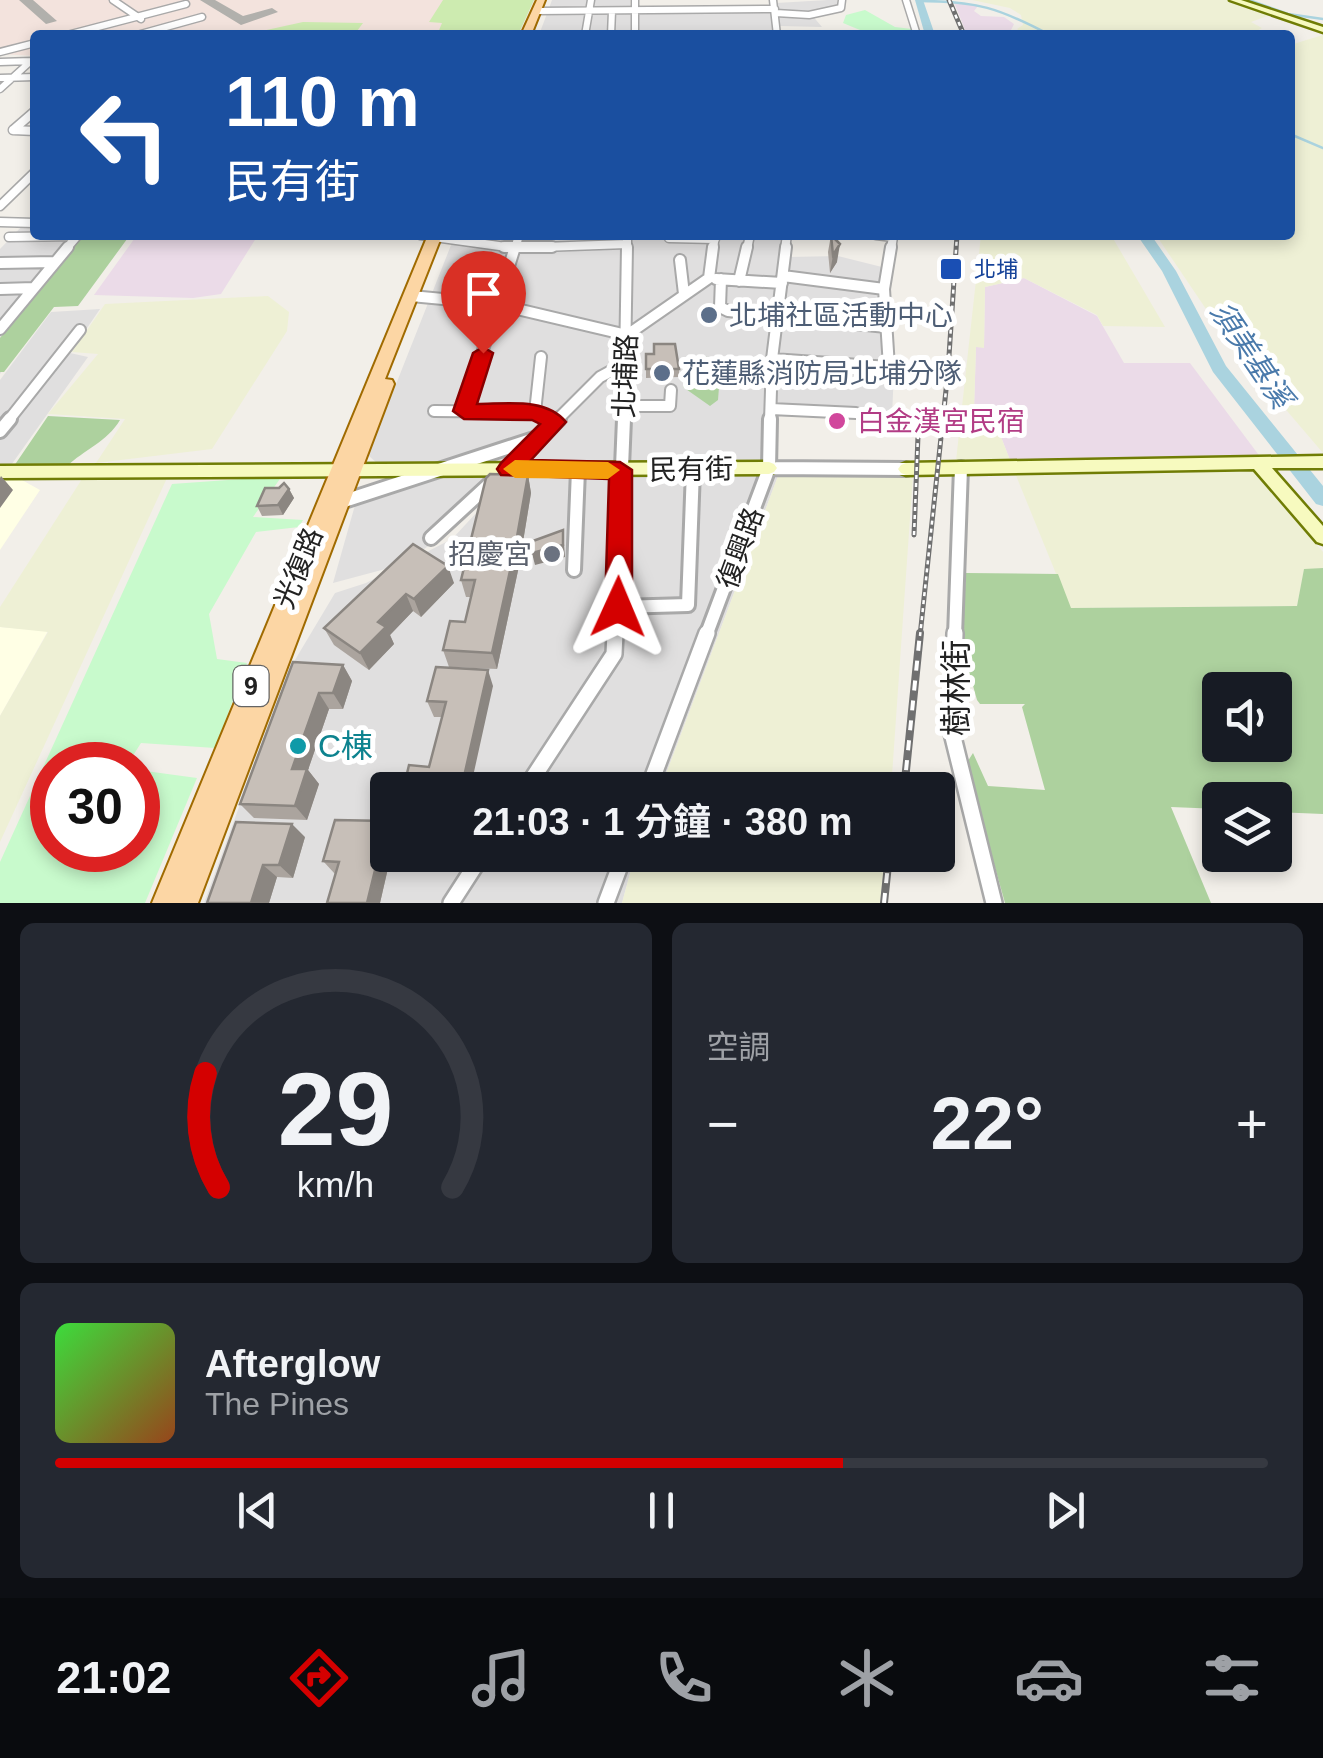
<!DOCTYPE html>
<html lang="zh-TW">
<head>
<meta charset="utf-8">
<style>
  :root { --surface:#171b24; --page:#242831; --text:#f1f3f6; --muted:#9ea1a6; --line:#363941; --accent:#d40000 }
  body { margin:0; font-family:Arial,"Noto Sans TC",sans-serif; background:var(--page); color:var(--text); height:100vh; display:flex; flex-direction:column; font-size:38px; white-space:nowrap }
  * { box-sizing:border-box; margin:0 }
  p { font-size:32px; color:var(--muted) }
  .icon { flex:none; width:55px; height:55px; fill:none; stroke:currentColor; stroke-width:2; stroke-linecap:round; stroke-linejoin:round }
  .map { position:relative; height:903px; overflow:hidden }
  .side { display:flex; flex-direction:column; gap:20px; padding:20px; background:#0d0f14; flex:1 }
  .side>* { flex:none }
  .banner { position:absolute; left:30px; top:30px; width:1265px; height:210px; border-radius:10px; box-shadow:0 5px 15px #0003; background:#1a4fa0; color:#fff; overflow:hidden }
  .tools { position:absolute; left:1202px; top:672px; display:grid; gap:20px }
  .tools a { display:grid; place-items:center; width:90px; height:90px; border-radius:10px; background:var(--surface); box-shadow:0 5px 15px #0003; font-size:50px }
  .speed { position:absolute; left:30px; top:742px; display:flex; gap:20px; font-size:50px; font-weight:700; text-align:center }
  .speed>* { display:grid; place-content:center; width:130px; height:130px; border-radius:50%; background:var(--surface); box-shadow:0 5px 15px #0003; line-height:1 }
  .speed .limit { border:15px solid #d22; background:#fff; color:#111 }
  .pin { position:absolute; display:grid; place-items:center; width:85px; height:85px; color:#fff; margin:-102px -42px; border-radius:50% 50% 50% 0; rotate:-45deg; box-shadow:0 0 10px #0007 }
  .pin .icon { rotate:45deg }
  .me { position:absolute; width:110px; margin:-55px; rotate:1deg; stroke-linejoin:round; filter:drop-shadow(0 0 8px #0008) }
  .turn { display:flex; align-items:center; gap:35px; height:210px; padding:0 30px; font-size:45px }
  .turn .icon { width:130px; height:130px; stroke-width:2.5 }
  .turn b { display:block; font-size:70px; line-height:85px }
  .big { font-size:75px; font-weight:600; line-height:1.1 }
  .side .widget { flex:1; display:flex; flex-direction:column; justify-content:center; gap:15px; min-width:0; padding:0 35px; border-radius:15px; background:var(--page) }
  .side .dial { align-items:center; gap:0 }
  .dial svg { height:260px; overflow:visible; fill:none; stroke:var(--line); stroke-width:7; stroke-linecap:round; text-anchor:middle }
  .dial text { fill:var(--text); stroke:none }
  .song { display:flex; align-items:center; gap:30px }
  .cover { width:120px; height:120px; border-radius:15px; background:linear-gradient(135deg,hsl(120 70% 55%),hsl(20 70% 35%)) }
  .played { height:10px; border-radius:5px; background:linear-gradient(90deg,var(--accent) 65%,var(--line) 65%) }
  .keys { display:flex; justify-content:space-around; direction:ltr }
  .heat { display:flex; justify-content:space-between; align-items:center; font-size:55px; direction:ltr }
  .side .tiles { flex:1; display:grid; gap:20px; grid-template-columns:1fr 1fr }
  .widget:last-child { grid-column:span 2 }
  .trip { position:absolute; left:370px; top:772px; width:585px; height:100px; border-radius:10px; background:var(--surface); box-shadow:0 5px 15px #0003; font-weight:600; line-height:100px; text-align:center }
  .dock { display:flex; height:160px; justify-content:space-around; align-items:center; background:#090b0e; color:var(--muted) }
  .dock .icon { width:70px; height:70px }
  .dock .on { color:var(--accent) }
  .dock b { font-size:45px; color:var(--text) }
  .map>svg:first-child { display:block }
</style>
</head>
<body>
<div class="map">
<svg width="1323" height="903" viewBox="0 0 1323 903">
  <rect width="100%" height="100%" fill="#f2efe9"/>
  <path fill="#e0dfdf" d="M552,0h78v10h146v-7l52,-3h9l1,6 -27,8 11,13 -42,-1 1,9h-242z
    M24,224l11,1v10h49l-84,139v-125z
    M455,235h335l-2,22 50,-1 44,11 7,8 5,94 -2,48 -124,-1v50l-389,-1 -11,-10z
    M100,309l-30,44 18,4 -79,111h-9v-88l51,-68z
    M430,473l54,2 17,5 -37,40 -59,43 47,-24 54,-58 35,-8 237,3 -118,314h-272v65h247l-13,48h-418l85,-233 46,-77 31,-10 38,-19 -71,19 24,-85z"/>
  <path fill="#ebdbe8" d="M954,2l24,4 -4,5 7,5 23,1 10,7 -3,6 9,5h-53z
    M137,235h121l-37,59 -28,4 -99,-3z
    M1024,278l73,38 27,47h66l71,95 -251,2 -18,-46 -18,-4 2,-64 8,1 1,-60z"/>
  <path fill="#ffffe5" d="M0,479l22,1 18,10 -40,60z
    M0,627l48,4 -48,85z"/>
  <path fill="#f3e3dd" d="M0,0h534l-16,35h-483v21l-35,-2z"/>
  <path fill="#eef0d5" d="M972,0h260l41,14 -22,8 11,6 -9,5 4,2h-232l-8,-6 6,-4 -2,-10 -11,-7z
    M1323,35v418l-94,-110 -73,-108h134v-190z
    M981,235h130l54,92 -62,-1 -6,-11 -73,-37 -39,9 -1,61 -8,-1 -2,63 18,4 18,46 -54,1z
    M268,296l21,16 -2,19 -75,118 -116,14 29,-44 -77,-5 50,-60 -26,-2 33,-48z
    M1255,472l68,80v16l-19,2 -7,36 -227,2 -55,-135z
    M913,475l-22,315h-231l118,-314z
    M167,478l-167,364v-126l48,-84 -48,-5v-20l82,-128z
    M635,855h250l-5,48h-258z"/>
  <path fill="#cdebb0" d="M443,0h91l-16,35h-81l5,-12 -13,-1z
    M303,22l60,1 -9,12 -106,-1z"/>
  <path fill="#add19e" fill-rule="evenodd" d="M83,235h47l-52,71 -24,1 -50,65h-4v-34z
    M703,356l34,8 -18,23 -1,13 -8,6 -27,-19z
    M48,416l72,4c-13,22 -35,29 -54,47l-52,-1z
    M1323,568v246l-48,-2v-12h-55v9l-49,-2 40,96h-206l-39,-139 7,-11 15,33 57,4 -23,-83 3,-3h-45l-3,-4 -16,-57 5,-70 92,1 13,34 226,-2 7,-37zM1220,690h55v55h-55z"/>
  <path fill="#c8facc" d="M865,10l30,17 17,2 2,6h-42l-29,-12 3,-8z
    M282,476l-29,41 50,3 -4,7 -43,5 -47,82 8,45 30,4 -32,85 -74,-5 -14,22h-75v85h86v-80l59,8 -52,125h-145v-41l172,-378z"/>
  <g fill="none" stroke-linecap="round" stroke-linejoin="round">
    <path stroke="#aad3df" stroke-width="2.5" d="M1249,0l39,14 35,5
      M919,1c58,0 80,7 131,34
      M1290,134l33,14"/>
    <path fill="#aad3df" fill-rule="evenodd" d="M915,0h8l12,35h-10z
      M1137,235h14l25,36 50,95 97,120v20l-7,-2 -103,-132 -51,-101z"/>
    <path fill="#b1b0ac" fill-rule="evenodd" d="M19,0h14l24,21 -11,3z
      M200,0h15l28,16 29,-8 6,4 -37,13z"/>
    <defs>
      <path id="street-far4" d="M113,0l28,19
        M635,0v35
        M773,0l4,35
        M906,0l11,35
        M537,11l238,-2
        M776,13l33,2 32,-7 1,-8
        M67,35l119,-31
        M137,35l65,-18
        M585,35l6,-35
        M611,35l1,-24
        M0,52l35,-9
        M0,62l31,-1
        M0,78l35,-1
        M0,89l31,-28"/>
      <path id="street-far3" d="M13,130l22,-19
        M13,130l22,1
        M0,206l35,-34
        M0,222l35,1
        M420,235l94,13 113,-4
        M876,235l17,2 -2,12
        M9,237l68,-1
        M669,238l46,1
        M66,249l12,-14
        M515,249l4,-14
        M627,249v-14
        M713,249l2,-14
        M747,249l3,-14
        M785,249l2,-14"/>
      <path id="street-far2" d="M504,247h48
        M680,260l4,34
        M0,263l54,-1
        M783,276l101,13
        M716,279l66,4
        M721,279l-1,28 8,4 158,16
        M739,281l8,-34
        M0,289l34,-1
        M411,296l85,8 131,31 82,-57 4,-31
        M0,329l68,-82
        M772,359l117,8 -5,-78 7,-42
        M625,406h45l1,-16
        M771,409l85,4
        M434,411l101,1 18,9
        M464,411l51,-164
        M535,412l6,-55
        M8,421l72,-91
        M556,421l44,-44 26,-14
        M624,421l3,-174
        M770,421l2,-62 14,-112"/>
      <path id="street-far1" d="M548,419l7,3
        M0,431l10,-12
        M769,468l137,1
        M509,469l50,-50
        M341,502l196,-64
        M431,538l63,-58
        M574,570l4,-100
        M619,607l69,-2 5,-135
        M615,636l9,-217
        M706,636l63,-168 1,-49
        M955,636l6,-168"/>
      <path id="street" d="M955,633l-3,100 42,170
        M525,790l89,-136 1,-21
        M648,790l59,-157
        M451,903l31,-48
        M606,903l18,-48"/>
      <path id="secondary" d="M1230,0h11l82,27v5z
        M1323,456v12h-51l51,58v18l-6,-2 -63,-73 -348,6 -5,-2 -3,-4 3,-4 5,-2z
        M769,462l5,2 3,4 -3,4 -5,2 -769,4v-12z"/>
      <path id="primary" d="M537,0h8l-14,35h-10z
        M428,235h14l-57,144 7,1 2,4 -196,519h-46z"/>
    </defs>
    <use href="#street-far4" stroke="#a9a9a9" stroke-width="9"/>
    <use href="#street-far3" stroke="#a9a9a9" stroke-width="11"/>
    <use href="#street-far2" stroke="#a9a9a9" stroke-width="14"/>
    <use href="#street-far1" stroke="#a9a9a9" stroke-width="18"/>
    <use href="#street" stroke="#a9a9a9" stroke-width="20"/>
    <use href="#secondary" stroke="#707d05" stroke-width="5"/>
    <use href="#primary" stroke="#a06b00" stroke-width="4"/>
    <use href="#street-far4" stroke="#fff" stroke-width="6"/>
    <use href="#street-far3" stroke="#fff" stroke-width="8"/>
    <use href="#street-far2" stroke="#fff" stroke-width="10"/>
    <use href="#street-far1" stroke="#fff" stroke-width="12"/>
    <use href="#street" stroke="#fff" stroke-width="15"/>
    <use href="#secondary" fill="#f7fabf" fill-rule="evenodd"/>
    <use href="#primary" fill="#fcd6a4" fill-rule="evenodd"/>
    <defs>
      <path id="rail-far1" d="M949,0l15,35
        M914,535l4,-99
        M920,636l28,-265 9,-136"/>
      <path id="rail" d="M904,790l16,-157
        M884,903l5,-48"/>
    </defs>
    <use href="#rail-far1" stroke="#707070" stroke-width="5"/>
    <use href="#rail" stroke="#707070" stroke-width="8"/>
    <use href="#rail-far1" stroke="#fff" stroke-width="2.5" stroke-dasharray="4" stroke-linecap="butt"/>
    <use href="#rail" stroke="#fff" stroke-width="4" stroke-dasharray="10" stroke-linecap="butt"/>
  </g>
  <path fill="#aba49e" d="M831,235l6,27 -7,11 -2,-21z
    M646,354l33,15v8l-33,1z
    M528,475l3,18 -12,73 -22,103 -48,-2 -6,-17 22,-28 6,-25h-5l-5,-17z
    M289,489l5,9 -11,17 -21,1 -5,-10z
    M413,544l41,39 -33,34 -8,-6 -23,24 4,9 -25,26 -35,-25 -10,-17z
    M293,662l50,3 9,16 -9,28h-14l-21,61 11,14 -12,36 -53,-2 -14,-14z
    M493,686l-64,81 13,-50h-8l-7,-16z
    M387,821l1,34h3l-11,48h-53l8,-29 -12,-13z
    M305,837l-12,41 -16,-1 -8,26h-62z
    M503,855h23l-4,8z"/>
  <path fill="#8b8681" d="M840,244l-3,18 -7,11 3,-18z
    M528,475l3,18 -12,73 -22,103 -5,-16z
    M1,476l12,14 -13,18v-30z
    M289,489l5,9 -11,17 -5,-10z
    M563,530l2,27 -30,8 -3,-12z
    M448,566l6,17 -33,34 -7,-18z
    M406,594l7,17 -23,24 4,9 -25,26 -9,-17 18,-31z
    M343,665l9,16 -9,28 -10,-16z
    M488,670l5,16 -23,104h-9z
    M319,693l10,16 -21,61 11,14 -12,36 -12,-14 -3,-37z
    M387,821l1,34h3l-11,48h-13z
    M292,824l13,13 -12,41 -14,-13z
    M263,865l14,12 -8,26h-18z"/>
  <path fill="#c7bfb8" stroke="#8b8681" stroke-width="2.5" d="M831,235l9,9 -7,11z
    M654,344h21l4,25h-33v-15h8z
    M490,474l38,1 -13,73 -23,105 -49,-3 7,-29 15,1 10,-42h-14l25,-102z
    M284,483l5,6 -11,16 -21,1 8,-18h14z
    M563,530v15l-31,8 1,-12z
    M413,544l35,22 -34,33 -8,-5 -28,28 8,5 -26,26 -36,-25z
    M293,662l50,3 -10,28h-14l-27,76h15l-12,37 -55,-2z
    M436,667l52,3 -27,120h-58l6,-25 20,2 17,-65 -19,-1z
    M335,820l52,1 -20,82h-40l12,-41 -16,-1z
    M236,822l56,2 -13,41h-16l-12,38h-44z"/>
  <path fill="#d40000" stroke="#8a0000" stroke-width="2.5" d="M483,347l10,6 -16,51c29,0 69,-7 89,18l-35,38 89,2 12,8v137l-4,8 -10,4 -9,-4 -4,-8 4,-128 -108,-4 -4,-6 4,-6 39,-39 -8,-4 -68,-1 -11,-8 20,-58z"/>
  <path fill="#f59e0b" d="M515,460l93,2 12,8 -12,9 -93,-1 -12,-9z"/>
  <rect fill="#1a4fb4" stroke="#fff" stroke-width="4" x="939" y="257" width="24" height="24" rx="5"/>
  <g fill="#5c6f8a" stroke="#fff" stroke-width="4">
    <circle cx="709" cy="315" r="10"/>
    <circle cx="662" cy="373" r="10"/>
  </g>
  <circle fill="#d1479c" stroke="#fff" stroke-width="4" cx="837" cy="421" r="10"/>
  <circle fill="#6b7280" stroke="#fff" stroke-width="4" cx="552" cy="554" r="10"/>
  <circle fill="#0f9aa8" stroke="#fff" stroke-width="4" cx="298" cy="746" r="10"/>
  <g text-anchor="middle" stroke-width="10" stroke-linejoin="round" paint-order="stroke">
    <g font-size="22" fill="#164399" stroke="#fff" text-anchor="start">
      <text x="974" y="277">北埔</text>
    </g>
    <rect fill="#fff" stroke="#646464" stroke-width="2.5" x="233.5" y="666" width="35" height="40" rx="8"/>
    <g font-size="25" font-weight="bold" fill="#222">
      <text x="251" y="695">9</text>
    </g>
    <g font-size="28" fill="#4e5e75" stroke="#fff" text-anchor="start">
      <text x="729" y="325">北埔社區活動中心</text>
      <text x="682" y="383">花蓮縣消防局北埔分隊</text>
    </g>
    <g font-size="28" fill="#222" stroke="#fff">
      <text transform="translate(625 376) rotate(-88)" y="10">北埔路</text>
      <text transform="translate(691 469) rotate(-1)" y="10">民有街</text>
      <text transform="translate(740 548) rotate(-70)" y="10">復興路</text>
      <text transform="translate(298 568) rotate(-68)" y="10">光復路</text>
    </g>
    <g font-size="28" fill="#b23c85" stroke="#fff" text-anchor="start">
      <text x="857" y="431">白金漢宮民宿</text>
    </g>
    <g font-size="28" fill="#5b616d" stroke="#fff" text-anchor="end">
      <text x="532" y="564">招慶宮</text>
    </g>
    <g font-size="30" font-style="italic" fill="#4a7aab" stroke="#fff">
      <text transform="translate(1251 355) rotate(56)" y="10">須美基溪</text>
    </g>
    <g font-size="32" fill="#222" stroke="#fff">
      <text transform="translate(956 688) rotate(-90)" y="11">樹林街</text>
    </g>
    <g font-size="32" fill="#0d838f" stroke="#fff" text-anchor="start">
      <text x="318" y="757">C棟</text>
    </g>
  </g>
</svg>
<div class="tools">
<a><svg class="icon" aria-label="sound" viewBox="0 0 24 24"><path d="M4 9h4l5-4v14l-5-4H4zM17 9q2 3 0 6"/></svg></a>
<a><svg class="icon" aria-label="layers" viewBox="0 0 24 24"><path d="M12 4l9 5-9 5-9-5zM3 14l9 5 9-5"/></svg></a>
</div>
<div class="speed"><div class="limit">30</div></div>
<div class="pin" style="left:483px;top:353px;background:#d93025"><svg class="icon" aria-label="arrive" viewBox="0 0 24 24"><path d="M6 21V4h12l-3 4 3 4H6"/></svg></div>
<svg class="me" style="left:618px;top:607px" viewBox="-20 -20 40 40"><path d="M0-17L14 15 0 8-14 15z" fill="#d40000" stroke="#fff" stroke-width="4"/></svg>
<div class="trip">21:03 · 1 分鐘 · 380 m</div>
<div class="banner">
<div class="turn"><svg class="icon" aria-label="left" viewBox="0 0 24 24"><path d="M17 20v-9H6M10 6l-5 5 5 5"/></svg><div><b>110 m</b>民有街</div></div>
</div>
</div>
<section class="side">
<div class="tiles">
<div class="widget dial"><svg viewBox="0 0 100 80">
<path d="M14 69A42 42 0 1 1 86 69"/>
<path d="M14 69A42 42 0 0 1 10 34" stroke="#d40000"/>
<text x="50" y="56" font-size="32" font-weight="700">29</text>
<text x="50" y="72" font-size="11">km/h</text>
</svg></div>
<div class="widget"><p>空調</p>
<div class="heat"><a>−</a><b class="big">22°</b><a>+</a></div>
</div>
<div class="widget">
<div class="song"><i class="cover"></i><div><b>Afterglow</b><p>The Pines</p></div></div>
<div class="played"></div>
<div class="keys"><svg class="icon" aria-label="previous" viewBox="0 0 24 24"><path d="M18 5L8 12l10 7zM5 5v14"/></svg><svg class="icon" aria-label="pause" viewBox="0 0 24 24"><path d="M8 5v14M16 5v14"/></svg><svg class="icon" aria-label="next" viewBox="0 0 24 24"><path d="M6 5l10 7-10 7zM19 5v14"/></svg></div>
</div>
</div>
</section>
<nav class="dock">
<b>21:02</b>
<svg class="icon on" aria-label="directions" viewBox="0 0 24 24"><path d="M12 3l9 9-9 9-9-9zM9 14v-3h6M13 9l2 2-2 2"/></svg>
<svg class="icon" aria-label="music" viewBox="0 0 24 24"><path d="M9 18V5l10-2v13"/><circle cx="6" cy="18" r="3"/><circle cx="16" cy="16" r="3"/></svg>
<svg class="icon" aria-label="phone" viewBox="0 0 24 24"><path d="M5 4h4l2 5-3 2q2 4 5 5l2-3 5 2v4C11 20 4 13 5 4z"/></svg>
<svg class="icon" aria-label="climate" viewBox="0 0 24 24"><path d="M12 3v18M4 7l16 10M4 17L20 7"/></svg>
<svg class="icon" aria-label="car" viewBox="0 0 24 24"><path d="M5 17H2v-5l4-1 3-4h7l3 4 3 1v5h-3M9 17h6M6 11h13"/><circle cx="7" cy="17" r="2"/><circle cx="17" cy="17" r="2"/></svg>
<svg class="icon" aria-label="filters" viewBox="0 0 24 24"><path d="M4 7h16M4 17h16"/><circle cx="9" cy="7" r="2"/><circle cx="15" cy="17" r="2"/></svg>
</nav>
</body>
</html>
